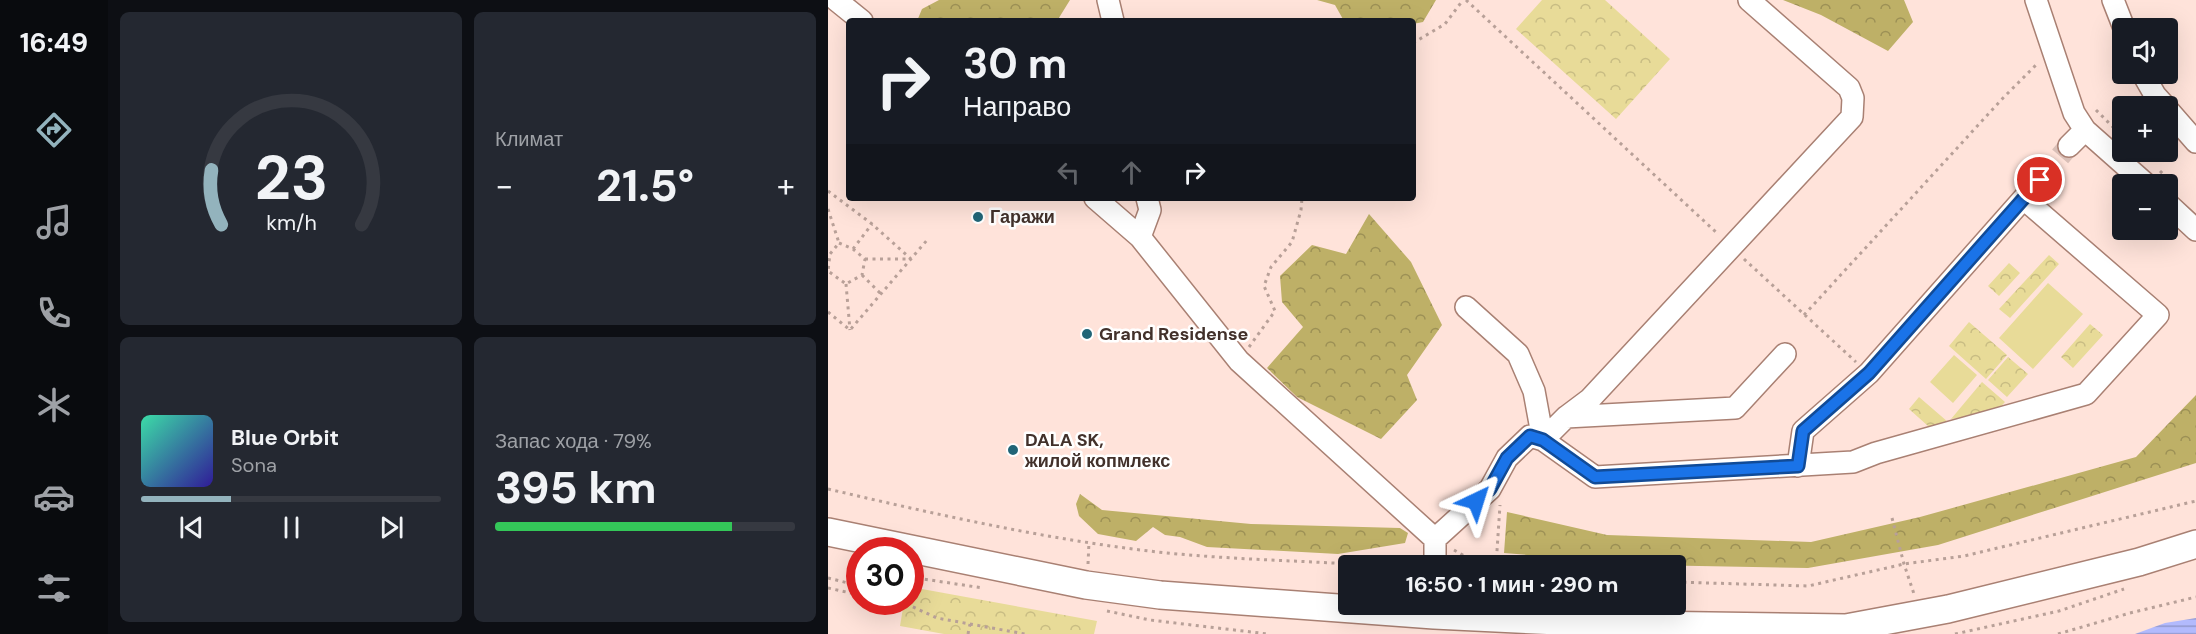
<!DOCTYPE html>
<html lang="ru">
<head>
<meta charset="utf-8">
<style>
  :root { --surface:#171b24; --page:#242831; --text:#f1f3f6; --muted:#9ea1a6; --line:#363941; --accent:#93b3bd }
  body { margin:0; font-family:"DM Sans",sans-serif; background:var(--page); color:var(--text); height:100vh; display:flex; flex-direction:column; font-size:22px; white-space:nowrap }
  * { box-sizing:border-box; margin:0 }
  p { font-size:20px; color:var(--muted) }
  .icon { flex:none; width:33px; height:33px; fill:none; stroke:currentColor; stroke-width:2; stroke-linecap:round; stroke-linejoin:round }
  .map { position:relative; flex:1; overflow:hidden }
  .drawer { display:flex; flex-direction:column; gap:12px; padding:12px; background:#0d0f14; width:720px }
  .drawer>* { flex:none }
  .guide { position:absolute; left:18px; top:18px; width:570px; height:183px; border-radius:6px; box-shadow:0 6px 24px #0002; background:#171b24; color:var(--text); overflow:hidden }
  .controls { position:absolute; left:1284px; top:18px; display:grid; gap:12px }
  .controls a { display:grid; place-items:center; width:66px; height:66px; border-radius:6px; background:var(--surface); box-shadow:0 6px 24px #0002; font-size:30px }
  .speed { position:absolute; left:18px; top:537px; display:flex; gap:12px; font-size:30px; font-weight:700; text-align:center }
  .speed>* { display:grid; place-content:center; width:78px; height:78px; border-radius:50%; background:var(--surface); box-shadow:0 6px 24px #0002; line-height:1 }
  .speed .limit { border:9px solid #d22; background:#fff; color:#111 }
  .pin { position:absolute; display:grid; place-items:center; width:51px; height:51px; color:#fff; margin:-26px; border:3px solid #fff; border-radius:50%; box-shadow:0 2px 6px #0007 }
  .me { position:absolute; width:66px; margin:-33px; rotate:41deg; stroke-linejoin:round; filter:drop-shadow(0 0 4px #0008) }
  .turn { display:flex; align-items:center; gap:21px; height:126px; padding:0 18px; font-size:27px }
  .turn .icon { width:78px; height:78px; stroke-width:2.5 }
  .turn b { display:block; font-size:42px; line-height:51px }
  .lanes { display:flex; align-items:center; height:57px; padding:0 18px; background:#0003; justify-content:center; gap:30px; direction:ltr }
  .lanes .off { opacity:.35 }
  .big { font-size:45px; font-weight:700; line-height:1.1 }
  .drawer .card { flex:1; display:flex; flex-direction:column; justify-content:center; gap:9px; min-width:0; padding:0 21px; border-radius:9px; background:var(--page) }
  .drawer .dial { align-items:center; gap:0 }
  .dial svg { height:156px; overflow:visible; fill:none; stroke:var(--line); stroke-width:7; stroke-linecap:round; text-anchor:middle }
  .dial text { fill:var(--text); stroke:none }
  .song { display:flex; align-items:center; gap:18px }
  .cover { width:72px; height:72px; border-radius:9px; background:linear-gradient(135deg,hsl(160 70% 55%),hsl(250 70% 35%)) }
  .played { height:6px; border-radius:3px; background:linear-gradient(90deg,var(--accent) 30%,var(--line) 30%) }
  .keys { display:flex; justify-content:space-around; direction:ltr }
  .heat { display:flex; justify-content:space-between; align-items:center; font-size:33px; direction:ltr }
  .charge { height:9px; border-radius:4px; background:linear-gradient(90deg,#34c759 79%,var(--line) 0) }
  .drawer .tiles { flex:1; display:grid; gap:12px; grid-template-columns:repeat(2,1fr) }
  .trip { position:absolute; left:510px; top:555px; width:348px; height:60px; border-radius:6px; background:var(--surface); box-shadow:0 6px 24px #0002; font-weight:700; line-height:60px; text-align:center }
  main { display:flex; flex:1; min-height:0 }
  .tab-bar { display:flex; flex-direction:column; width:108px; justify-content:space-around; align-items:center; background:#090b0e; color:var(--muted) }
  .tab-bar .icon { width:42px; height:42px }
  .tab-bar .current { color:var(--accent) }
  .tab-bar b { font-size:27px; color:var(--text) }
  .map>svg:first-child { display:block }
</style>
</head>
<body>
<main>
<nav class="tab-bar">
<b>16:49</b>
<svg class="icon current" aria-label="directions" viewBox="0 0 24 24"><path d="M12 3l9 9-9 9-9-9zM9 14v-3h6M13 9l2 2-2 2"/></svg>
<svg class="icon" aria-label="music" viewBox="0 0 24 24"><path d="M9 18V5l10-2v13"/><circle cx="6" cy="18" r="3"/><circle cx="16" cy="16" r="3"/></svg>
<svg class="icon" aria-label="phone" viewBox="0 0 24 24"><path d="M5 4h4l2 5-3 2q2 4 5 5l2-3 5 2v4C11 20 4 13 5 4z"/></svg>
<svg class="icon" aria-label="climate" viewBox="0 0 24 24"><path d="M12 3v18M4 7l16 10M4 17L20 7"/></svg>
<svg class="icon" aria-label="car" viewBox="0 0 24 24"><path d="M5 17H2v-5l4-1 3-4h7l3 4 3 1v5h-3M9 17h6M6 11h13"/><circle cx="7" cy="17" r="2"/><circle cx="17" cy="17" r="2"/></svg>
<svg class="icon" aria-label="filters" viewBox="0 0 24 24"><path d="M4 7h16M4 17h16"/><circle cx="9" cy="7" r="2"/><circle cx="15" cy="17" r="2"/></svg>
</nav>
<section class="drawer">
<div class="tiles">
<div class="card dial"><svg viewBox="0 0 100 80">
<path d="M14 69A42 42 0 1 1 86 69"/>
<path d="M14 69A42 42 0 0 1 9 41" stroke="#93b3bd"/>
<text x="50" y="56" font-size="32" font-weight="700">23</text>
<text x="50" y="72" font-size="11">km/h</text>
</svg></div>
<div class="card"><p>Климат</p>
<div class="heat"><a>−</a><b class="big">21.5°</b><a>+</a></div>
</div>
<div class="card">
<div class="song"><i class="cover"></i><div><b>Blue Orbit</b><p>Sona</p></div></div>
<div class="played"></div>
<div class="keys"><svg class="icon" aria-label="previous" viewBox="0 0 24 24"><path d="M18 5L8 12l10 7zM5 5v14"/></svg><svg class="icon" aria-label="pause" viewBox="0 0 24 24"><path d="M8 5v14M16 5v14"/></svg><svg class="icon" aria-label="next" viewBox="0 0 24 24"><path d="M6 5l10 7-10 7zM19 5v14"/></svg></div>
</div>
<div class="card"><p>Запас хода · 79%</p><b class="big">395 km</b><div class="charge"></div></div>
</div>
</section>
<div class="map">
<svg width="1368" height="634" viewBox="0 0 1368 634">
  <defs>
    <pattern id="forest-crowns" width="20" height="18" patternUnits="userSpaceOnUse" patternTransform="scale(1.5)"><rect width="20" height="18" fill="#beb067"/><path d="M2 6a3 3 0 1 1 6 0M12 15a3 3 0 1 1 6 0" fill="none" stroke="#9c9055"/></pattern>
    <pattern id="park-crowns" width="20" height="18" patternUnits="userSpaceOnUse" patternTransform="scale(1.5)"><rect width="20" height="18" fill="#e8db98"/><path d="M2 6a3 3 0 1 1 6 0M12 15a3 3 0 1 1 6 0" fill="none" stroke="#c8bc83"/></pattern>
    <pattern id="water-rules" width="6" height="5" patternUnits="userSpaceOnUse" patternTransform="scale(1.5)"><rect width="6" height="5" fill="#b2bafd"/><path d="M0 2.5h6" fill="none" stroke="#9298cd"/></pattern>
  </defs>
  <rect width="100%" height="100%" fill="#ffe3da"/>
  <path fill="url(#forest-crowns)" d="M111,0h131l-13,21h-140l5,-12z
    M489,0h119l-13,22 -10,2v-3h-69l-9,-16z
    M955,0h121l9,22 -25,29 -67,-36z
    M541,214l42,48 31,63 -35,50 10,25 -36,39 -84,-42 -30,-29 36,-41 -21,-25 -2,-26 32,-31 34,9z
    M1368,395v68l-258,82 -130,23 -163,-3 -141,-12 3,-41 100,23 204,7 109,-25 216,-60z
    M252,494l22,16 149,14 149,4 8,5 -3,10 -67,11 -131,-7 -27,-10 -15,-2 -12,-8 -17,14 -38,-7 -19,-18 -3,-12z"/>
  <path fill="url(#park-crowns)" d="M714,0h63l65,59 -54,60 -100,-90z
    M1221,255l10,9 -49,54 -11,-9z
    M1181,263l11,10 -21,23 -11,-10z
    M1141,322l38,33 -21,24 -37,-33z
    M1262,324l13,11 -30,33 -12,-11z
    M1180,357l20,17 -21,23 -19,-17z
    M1154,382l23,20 -9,10 -45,7z
    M1091,397l29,25 -11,12 -28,-25z
    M83,587l186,34 -3,13h-150l-44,-8 4,-24h6z"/>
  <path fill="#e8db98" d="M1220,283l35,31 -50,55 -34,-31z
    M1126,355l23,20 -24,28 -23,-21z"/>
  <path fill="url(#water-rules)" d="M1368,618v16h-61l30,-11z"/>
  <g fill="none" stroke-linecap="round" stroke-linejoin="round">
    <path stroke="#d9bfb7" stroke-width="21" stroke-dasharray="21 10" stroke-linecap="butt" d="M1212,180l29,-34"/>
    <defs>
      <path id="minor" d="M8,0l26,21
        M280,0l5,21
        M1208,0l38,113 11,17 61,54
        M1285,0l11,28
        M1315,74l12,21 10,11
        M1340,110l28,32
        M1241,146l16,-16
        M267,198l45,39 99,124 196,178v27
        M1340,204l28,26
        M312,237l10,-27 -3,-12
        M638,307l52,47 16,37 9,49
        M738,417l169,-9 50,-54
        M715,440l23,-23 24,-18 262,-282 1,-19 -4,-10 -100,-88
        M970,466l5,-35 66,-58 171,-193
        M607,539l55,-50 17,-31 23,-22 13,4 52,37 258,-15 23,-9 210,-59 72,-79 -134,-116"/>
      <path id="major" d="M0,532l258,53 74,10 274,20 206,10 206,3 102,-19 191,-47 57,-18"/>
    </defs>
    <use href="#minor" stroke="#a98073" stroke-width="24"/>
    <use href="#major" stroke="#a98073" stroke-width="30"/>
    <path stroke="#b8a098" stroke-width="3" stroke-dasharray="3 4.5" stroke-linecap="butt" d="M638,0l252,234
      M585,43l32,-19 18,-24
      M1268,110l26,26
      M1332,171l17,16
      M0,191l44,33 39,35
      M0,209l11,34
      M11,243l14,6 12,10 -3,16 -16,9 -18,-13 2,-17z
      M25,249l19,-25
      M37,259h46
      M916,259l112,103
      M34,275l19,19
      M18,284l4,46
      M0,312l22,18 78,-91
      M976,315l199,-217 35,-35
      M421,347l26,-36 -11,-25 7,-19 21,-25 9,-32 1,-12
      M0,489c111,26 225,52 339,64 72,7 145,8 218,13
      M1064,518l12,46 10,30
      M626,550l28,16
      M260,564l1,-22
      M668,566l4,-61
      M82,577l73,11
      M0,578l32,8
      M848,582l132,4 96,-22 60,-8 232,-55
      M0,588l32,7
      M63,602l20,4 26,12 88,16
      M279,611l43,9 118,14
      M140,634l2,-10
      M1127,634l104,-23 65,-22
      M1230,634l72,-21 66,-16"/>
    <use href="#minor" stroke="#fff" stroke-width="21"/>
    <use href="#major" stroke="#fff" stroke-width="27"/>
  </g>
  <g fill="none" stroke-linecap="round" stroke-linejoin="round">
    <defs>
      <path id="route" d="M648,501l14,-12 17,-31 23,-22 13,4 52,37 203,-11 5,-35 66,-58 171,-193"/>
    </defs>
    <use href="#route" stroke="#114b97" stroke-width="15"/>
    <use href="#route" stroke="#1a73e8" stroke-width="10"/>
  </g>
  <g fill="#216577" stroke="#fff" stroke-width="2">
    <circle cx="150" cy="217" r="6"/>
    <circle cx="259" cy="334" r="6"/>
    <circle cx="185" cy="450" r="6"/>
  </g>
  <g text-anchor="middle" stroke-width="5" stroke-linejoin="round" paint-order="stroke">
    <g font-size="18" font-weight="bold" fill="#42312b" stroke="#fff" text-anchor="start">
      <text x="162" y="223">Гаражи</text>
      <text x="271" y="340">Grand Residense</text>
      <text x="197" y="446">DALA SK,<tspan x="197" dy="21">жилой копмлекс</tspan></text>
    </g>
  </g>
</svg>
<div class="controls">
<a><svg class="icon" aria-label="sound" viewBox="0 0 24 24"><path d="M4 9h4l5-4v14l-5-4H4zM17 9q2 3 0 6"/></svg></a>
<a>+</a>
<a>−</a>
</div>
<div class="speed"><div class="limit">30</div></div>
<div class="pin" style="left:1212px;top:180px;background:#d93025"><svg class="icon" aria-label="arrive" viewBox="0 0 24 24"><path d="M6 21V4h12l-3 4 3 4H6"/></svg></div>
<svg class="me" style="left:648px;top:501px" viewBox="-20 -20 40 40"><path d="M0-17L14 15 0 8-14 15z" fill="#1a73e8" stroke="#fff" stroke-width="4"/></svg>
<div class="trip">16:50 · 1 мин · 290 m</div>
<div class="guide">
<div class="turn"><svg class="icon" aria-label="right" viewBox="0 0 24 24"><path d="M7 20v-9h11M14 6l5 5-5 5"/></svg><div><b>30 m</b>Направо</div></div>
<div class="lanes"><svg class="icon off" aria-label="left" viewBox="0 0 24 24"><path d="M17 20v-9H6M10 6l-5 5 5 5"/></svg><svg class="icon off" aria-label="ahead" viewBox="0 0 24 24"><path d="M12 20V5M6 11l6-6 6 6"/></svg><svg class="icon" aria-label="right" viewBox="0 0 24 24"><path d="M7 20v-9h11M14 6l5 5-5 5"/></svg></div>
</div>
</div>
</main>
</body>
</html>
